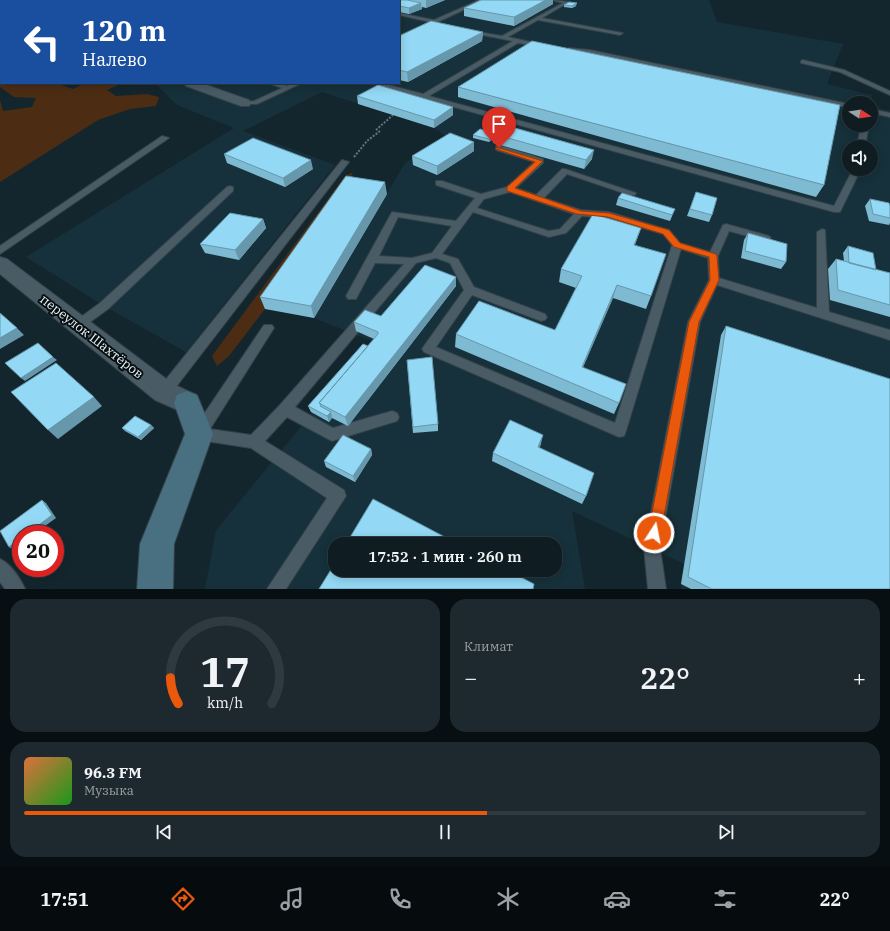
<!DOCTYPE html>
<html lang="ru">
<head>
<meta charset="utf-8">
<style>
  :root { --surface:#0f1c22; --page:#1d292f; --text:#f1f3f6; --muted:#9ba1a5; --line:#2f3a40; --accent:#ea580c }
  body { margin:0; font-family:"IBM Plex Serif",serif; background:var(--page); color:var(--text); height:100vh; display:flex; flex-direction:column; font-size:15px; white-space:nowrap }
  * { box-sizing:border-box; margin:0 }
  p { font-size:13px; color:var(--muted) }
  .icon { flex:none; width:22px; height:22px; fill:none; stroke:currentColor; stroke-width:2; stroke-linecap:round; stroke-linejoin:round }
  .map { position:relative; height:589px; overflow:hidden }
  .panel { display:flex; flex-direction:column; gap:10px; padding:10px; background:#080f13; flex:1 }
  .panel>* { flex:none }
  .hud { position:absolute; left:0px; top:0px; width:400px; height:84px; box-shadow:0 2px 10px #0003,0 0 0 1px var(--line); background:#1a4fa0; color:#fff; overflow:hidden }
  .needle { width:26px; rotate:102deg }
  .buttons { position:absolute; left:842px; top:96px; display:grid; gap:8px }
  .buttons a { display:grid; place-items:center; width:36px; height:36px; border-radius:50%; background:var(--surface); box-shadow:0 2px 10px #0003,0 0 0 1px var(--line); font-size:20px }
  .speed { position:absolute; left:12px; top:525px; display:flex; gap:8px; font-size:20px; font-weight:700; text-align:center }
  .speed>* { display:grid; place-content:center; width:52px; height:52px; border-radius:50%; background:var(--surface); box-shadow:0 2px 10px #0003,0 0 0 1px var(--line); line-height:1 }
  .speed .limit { border:6px solid #d22; background:#fff; color:#111 }
  .pin { position:absolute; display:grid; place-items:center; width:34px; height:34px; color:#fff; margin:-41px -17px; border-radius:50% 50% 50% 0; rotate:-45deg; box-shadow:0 0 4px #0007 }
  .pin .icon { rotate:45deg }
  .me { position:absolute; width:44px; margin:-22px; rotate:11deg; stroke-linejoin:round; filter:drop-shadow(0 0 3px #0008) }
  .turn { display:flex; align-items:center; gap:14px; height:84px; padding:0 16px; font-size:18px }
  .turn .icon { width:52px; height:52px; stroke-width:2.5 }
  .turn b { display:block; font-size:28px; line-height:34px }
  .big { font-size:30px; font-weight:600; line-height:1.1 }
  .panel .widget { flex:1; display:flex; flex-direction:column; justify-content:center; gap:6px; min-width:0; padding:0 14px; border-radius:16px; background:var(--page) }
  .panel .dial { align-items:center; gap:0 }
  .dial svg { height:104px; overflow:visible; fill:none; stroke:var(--line); stroke-width:7; stroke-linecap:round; text-anchor:middle }
  .dial text { fill:var(--text); stroke:none }
  .song { display:flex; align-items:center; gap:12px }
  .cover { width:48px; height:48px; border-radius:6px; background:linear-gradient(135deg,hsl(20 70% 55%),hsl(120 70% 35%)) }
  .played { height:4px; border-radius:2px; background:linear-gradient(90deg,var(--accent) 55%,var(--line) 55%) }
  .keys { display:flex; justify-content:space-around; direction:ltr }
  .heat { display:flex; justify-content:space-between; align-items:center; font-size:22px; direction:ltr }
  .panel .tiles { flex:1; display:grid; gap:10px; grid-template-columns:1fr 1fr }
  .widget:last-child { grid-column:span 2 }
  .trip { position:absolute; left:328px; top:537px; width:234px; height:40px; border-radius:16px; background:var(--surface); box-shadow:0 2px 10px #0003,0 0 0 1px var(--line); font-weight:600; line-height:40px; text-align:center }
  .dock { display:flex; height:64px; justify-content:space-around; align-items:center; background:#060b0e; color:var(--muted) }
  .dock .icon { width:28px; height:28px }
  .dock .on { color:var(--accent) }
  .dock b { font-size:18px; color:var(--text) }
  .map>svg:first-child { display:block }
</style>
</head>
<body>
<div class="map">
<svg width="890" height="589" viewBox="0 0 890 589">
  <rect width="100%" height="100%" fill="#14262d"/>
  <path fill="#16313b" fill-rule="evenodd" d="M0,0h709l8,22 126,22 -16,40 45,11 -1,6 3,5 11,4h5v479h-209l3,-25 -112,-53 13,78h-380l11,-59 148,-180 15,-6 -65,-26 91,-155 41,-27 -12,-8 -112,-36 -79,39 92,34 -149,187 -82,-46 -78,-49 208,-129 -57,-23 -22,-22h244v-82h-398v24zM849,103h22v22h-22zM849,147h22v22h-22zM335,544h220v26h-220z"/>
  <path fill="#4c2d13" d="M0,80l1,3h69l-9,2 12,4 12,-6h38l-16,7 9,6 31,-2 12,3 -3,9 -26,3 -32,11 -98,62v-82l3,11 29,-4 4,-9 -22,-1 -14,-10z
    M353,172l-6,16 -82,121 -36,47 -12,10 -5,-10 133,-180z"/>
  <g fill="none" stroke-linecap="round" stroke-linejoin="round">
    <defs>
      <path id="lane" d="M0,0h7l-7,2z
        M247,0h5l1,1h-5z
        M479,0h6l-86,40v-4l31,-14 -31,-7v-2l35,7z
        M552,0l17,2 -27,16 81,15 -3,2 -82,-15 -30,17 37,8v2l-27,-4 -89,53 405,110 19,-37h8l-21,43h-6l-413,-114 -50,-15h10l42,11 90,-53 -46,-9v-2l35,6 61,-33z
        M0,28h1v4h-1z
        M569,48l21,2 259,54v4l-259,-54 -23,-3z
        M803,60l41,10 46,21v4l-50,-23 -39,-9v-2z
        M0,78h1v4h-1z
        M268,83h9l10,3 7,-3h8l-45,21h-14v-2l11,-1 28,-13z
        M871,109l19,4v4l-19,-4z
        M861,125h8l-4,22h-8z
        M162,136l7,2 -169,116v-8z
        M496,146h6l41,13v4l-27,25 20,7 26,-26h3l71,24 -1,2h-6l-62,-21 -23,24 37,12 28,2 60,18 11,13 30,9 13,-27 3,-1 43,12 2,2 -5,3 -37,-10 -11,25 1,22 98,30v-76l5,-3 3,1 4,82 61,18v10l-173,-55 -17,37 -40,226 6,41h-18l-4,-41 44,-226 21,-42 -1,-22 -27,-9 -55,182 -2,5 -5,1 -195,-85 -2,-3 2,-3 40,-56 -14,-27 -14,-5 -20,5 -121,144 38,21 59,-17 5,2 2,4 -2,4 -65,20 -45,-24 -22,24 79,49 2,6 -60,93h-19l60,-91 -76,-50 -52,-8 -5,-1 -2,-5 2,-5 70,-104h8l2,3 -2,3 -62,98 41,6 29,-30 124,-141 -29,-1 -19,36h-8l-2,-3 46,-84 64,9 19,-23 -39,-13v-4h6l39,13 26,-7 27,-25 -38,-12zM510,192l64,22 -14,15 -11,2 -72,-23 7,-9zM473,212l76,25 17,-4 16,-17 26,2 55,16 9,11 -57,178 -179,-76 36,-52 69,26 4,-1 2,-3 -2,-3 -71,-27 -16,-28 -16,-5zM398,217l54,9 -20,27 -20,5 -33,-2z
        M342,160l7,2 -180,234 -5,2 -5,-2 -2,-4 2,-4z
        M230,186l3,1v4l-125,118 -26,19h-8l-2,-3 2,-3 26,-19 127,-116z
        M0,559c11,5 20,19 25,30h-20l-5,-7z"/>
      <path id="street" d="M0,12l1,1v6l-1,-1z
        M0,47h1v6h-1z
        M184,83h17l48,17 2,3 -2,3h-8l-55,-20z
        M0,257l7,2 166,125 23,11 4,8 -4,8 -9,3 -32,-14 -155,-126z"/>
      <path id="secondary" d="M187,391l10,4 16,39 -39,110 -1,45h-36l3,-45 45,-110 -11,-31 3,-8z"/>
    </defs>
    <use href="#lane" stroke="#354248" stroke-width="2"/>
    <use href="#street" stroke="#354248" stroke-width="2"/>
    <use href="#secondary" stroke="#354248" stroke-width="2"/>
    <path stroke="#65747a" stroke-width="2" stroke-dasharray="2 1.5" stroke-linecap="butt" d="M376,130l17,-15
      M354,157l13,-16 13,-10"/>
    <use href="#lane" fill="#495c65" fill-rule="evenodd"/>
    <use href="#street" fill="#495c65" fill-rule="evenodd"/>
    <use href="#secondary" fill="#487081" fill-rule="evenodd"/>
  </g>
  <path fill="#7ebad2" d="M37,0h87l1,1h-87z
    M268,0h66l4,1h-66z
    M358,0h87l-19,8 -4,-1v2l-13,5 -10,-2v-11h-41z
    M553,4l-39,22 -50,-10v-8z
    M564,5l12,1 -4,2 -8,-1z
    M483,32l-1,9 -74,41 -9,-2v-44z
    M458,87l366,98 -8,12 -358,-100z
    M357,96l96,19 -19,13 -76,-24z
    M480,129l112,30 -8,10 -91,-26 1,-5 -5,4 -16,-4v-3z
    M474,151l-37,24 -24,-10 -1,-9z
    M224,154l89,15 -28,18 -58,-24z
    M696,192l16,23 -3,7 -22,-6z
    M387,194l-73,124 -49,-9 -5,-12z
    M618,198l57,11 -5,12 -54,-16z
    M870,199l20,7v17l-1,2 -20,-4 -4,-15z
    M263,219l3,9 -27,32 -34,-7 -5,-9z
    M641,228l-6,17 16,51 -5,13 -33,-11 -30,69 36,36 -5,11 -159,-67 1,-13 99,-4 21,-42 -17,-6 2,-13z
    M748,233l38,29 -5,7 -40,-11 3,-18z
    M848,246l28,24 14,3v44l-60,-17 -2,-31 8,-10 8,2 -1,-8z
    M456,277v9l-108,140 -16,-8 -3,4 -18,-10 -3,-6 60,-60 6,-7 -18,-8 -2,-9 27,-6z
    M726,326l164,263h-199l-10,-5 40,-249z
    M407,360l31,64v7l-25,2z
    M151,425l3,3 -13,12 -16,-9 -3,-3z
    M541,444l-2,4 47,48 -4,8 -90,-43 1,-8z
    M371,449l1,6 -17,27 -29,-15 -2,-6z"/>
  <path fill="#6797ab" d="M78,0h17v1h-18z
    M108,0h16l1,1h-16z
    M239,0h9l1,1h-14z
    M311,0h19l-3,1h-19z
    M426,0h19l-19,8z
    M546,0h7v4l-39,22v-9z
    M421,3l1,6 -13,5v-6z
    M577,3l-1,3 -4,2v-2z
    M483,32l-1,9 -74,41 -1,-10z
    M0,70h1v6h-1z
    M453,107v8l-19,13v-8z
    M494,135v3l-5,4v-3z
    M474,142v9l-37,24v-9z
    M594,150l-2,9 -8,10 2,-9z
    M311,160l2,9 -28,18 -2,-9z
    M385,182l2,12 -73,124 -3,-12z
    M263,219l3,9 -27,32 -4,-10z
    M456,277v9l-108,140 -3,-9z
    M617,285l-4,13 -35,81 4,-12z
    M17,328l7,7 -24,14v-11z
    M53,357l4,3 -32,21 -4,-3z
    M94,397l8,9 -44,33 -10,-9z
    M331,412l1,6 -3,4 -2,-6z
    M151,425l3,3 -13,12 -3,-3z
    M543,435l-2,9 -5,12 2,-9z
    M371,449l1,6 -17,27 -2,-6z
    M42,500l4,3 10,15 -22,16h-7z
    M21,538v6l-7,6 -5,-3z"/>
  <path fill="#93d8f4" stroke="#6797ab" d="M49,0h29h-2l3,1h-26z
    M204,0h35l-4,1h-34z
    M295,0h16l-3,1h-9z
    M330,0h4l4,1h-11z
    M371,0h36l14,3 -12,5 -10,-2v-5h-23z
    M481,0h65l-32,17 -50,-9z
    M569,2l8,1 -5,3 -8,-1z
    M431,21l52,11 -76,40 -8,-2v-34z
    M532,41l308,64 -16,80 -366,-98z
    M378,85l75,22 -19,13 -77,-24z
    M504,125l90,25 -8,10 -92,-26z
    M480,129l15,4 -1,2 -5,4 -16,-4z
    M450,133l24,9 -37,24 -25,-10z
    M253,138l58,22 -28,18 -59,-24z
    M346,176l39,6 -74,124 -51,-9z
    M696,192l21,6 -5,17 -22,-6z
    M622,193l53,16 -3,6 -54,-17z
    M870,199l19,4 1,3v12l-17,-4z
    M230,213l33,6 -28,31 -35,-6z
    M593,214l48,14 -7,17 32,9 -15,42 -34,-11 -35,82 44,17 -7,19 -163,-69 23,-33 76,29 27,-54 -21,-7z
    M748,233l39,11 -1,18 -41,-11z
    M848,246l25,7 3,17 -27,-7z
    M836,259l54,14v32l-52,-15z
    M425,265l31,12 -111,140 -26,-14 59,-69v-2l-24,-10 11,-12 16,6z
    M0,313l17,15 -17,10z
    M726,326l164,53v210h-178l-24,-12z
    M38,343l15,14 -32,21 -16,-15z
    M363,344l5,2 -49,57 2,1 -1,2 11,6 -4,4 -19,-10z
    M432,357l6,67 -25,3 -6,-67z
    M56,363l38,34 -46,33 -37,-38z
    M135,416l16,9 -13,12 -16,-9z
    M510,420l33,15 -5,12 56,26 -8,23 -93,-43z
    M343,435l28,14 -18,27 -29,-15z
    M373,499l85,45h-112z
    M42,500l10,15 -25,19h-6v4l-12,9 -9,-16z
    M335,563v7h172l27,14 -1,5h-214z"/>
  <path fill="#ea580c" stroke="#983908" d="M496,147l47,14 -28,27 66,23 28,2 60,17 11,13 36,11 1,2 2,24 -20,42 -38,211 -2,5 -5,2 -4,-2 -2,-5 41,-211 21,-42 -1,-23 -35,-10 -11,-13 -55,-17 -31,-3 -70,-23v-4l28,-25 -39,-13z"/>
  <g text-anchor="middle" stroke-width="4" stroke-linejoin="round" paint-order="stroke">
    <g font-size="13" fill="#ecf7fc" stroke="#060e11">
      <text transform="translate(92 336) rotate(38)" y="5">переулок Шахтёров</text>
    </g>
  </g>
</svg>
<div class="buttons">
<a><svg class="needle" viewBox="-14 -14 28 28"><path d="M0-13l5 13h-10z" fill="#e53935"/><path d="M0 13l5-13h-10z" fill="#9ba1a5"/></svg></a>
<a><svg class="icon" aria-label="sound" viewBox="0 0 24 24"><path d="M4 9h4l5-4v14l-5-4H4zM17 9q2 3 0 6"/></svg></a>
</div>
<div class="speed"><div class="limit">20</div></div>
<div class="pin" style="left:499px;top:148px;background:#d93025"><svg class="icon" aria-label="arrive" viewBox="0 0 24 24"><path d="M6 21V4h12l-3 4 3 4H6"/></svg></div>
<svg class="me" style="left:654px;top:533px" viewBox="-20 -20 40 40"><circle r="17" fill="#ea580c" stroke="#fff" stroke-width="3"/><path d="M0-11L8 9 0 5-8 9z" fill="#fff"/></svg>
<div class="trip">17:52 · 1 мин · 260 m</div>
<div class="hud">
<div class="turn"><svg class="icon" aria-label="left" viewBox="0 0 24 24"><path d="M17 20v-9H6M10 6l-5 5 5 5"/></svg><div><b>120 m</b>Налево</div></div>
</div>
</div>
<section class="panel">
<div class="tiles">
<div class="widget dial"><svg viewBox="0 0 100 80">
<path d="M14 69A42 42 0 1 1 86 69"/>
<path d="M14 69A42 42 0 0 1 8 49" stroke="#ea580c"/>
<text x="50" y="56" font-size="32" font-weight="700">17</text>
<text x="50" y="72" font-size="11">km/h</text>
</svg></div>
<div class="widget"><p>Климат</p>
<div class="heat"><a>−</a><b class="big">22°</b><a>+</a></div>
</div>
<div class="widget">
<div class="song"><i class="cover"></i><div><b>96.3 FM</b><p>Музыка</p></div></div>
<div class="played"></div>
<div class="keys"><svg class="icon" aria-label="previous" viewBox="0 0 24 24"><path d="M18 5L8 12l10 7zM5 5v14"/></svg><svg class="icon" aria-label="pause" viewBox="0 0 24 24"><path d="M8 5v14M16 5v14"/></svg><svg class="icon" aria-label="next" viewBox="0 0 24 24"><path d="M6 5l10 7-10 7zM19 5v14"/></svg></div>
</div>
</div>
</section>
<nav class="dock">
<b>17:51</b>
<svg class="icon on" aria-label="directions" viewBox="0 0 24 24"><path d="M12 3l9 9-9 9-9-9zM9 14v-3h6M13 9l2 2-2 2"/></svg>
<svg class="icon" aria-label="music" viewBox="0 0 24 24"><path d="M9 18V5l10-2v13"/><circle cx="6" cy="18" r="3"/><circle cx="16" cy="16" r="3"/></svg>
<svg class="icon" aria-label="phone" viewBox="0 0 24 24"><path d="M5 4h4l2 5-3 2q2 4 5 5l2-3 5 2v4C11 20 4 13 5 4z"/></svg>
<svg class="icon" aria-label="climate" viewBox="0 0 24 24"><path d="M12 3v18M4 7l16 10M4 17L20 7"/></svg>
<svg class="icon" aria-label="car" viewBox="0 0 24 24"><path d="M5 17H2v-5l4-1 3-4h7l3 4 3 1v5h-3M9 17h6M6 11h13"/><circle cx="7" cy="17" r="2"/><circle cx="17" cy="17" r="2"/></svg>
<svg class="icon" aria-label="filters" viewBox="0 0 24 24"><path d="M4 7h16M4 17h16"/><circle cx="9" cy="7" r="2"/><circle cx="15" cy="17" r="2"/></svg>
<b>22°</b>
</nav>
</body>
</html>
